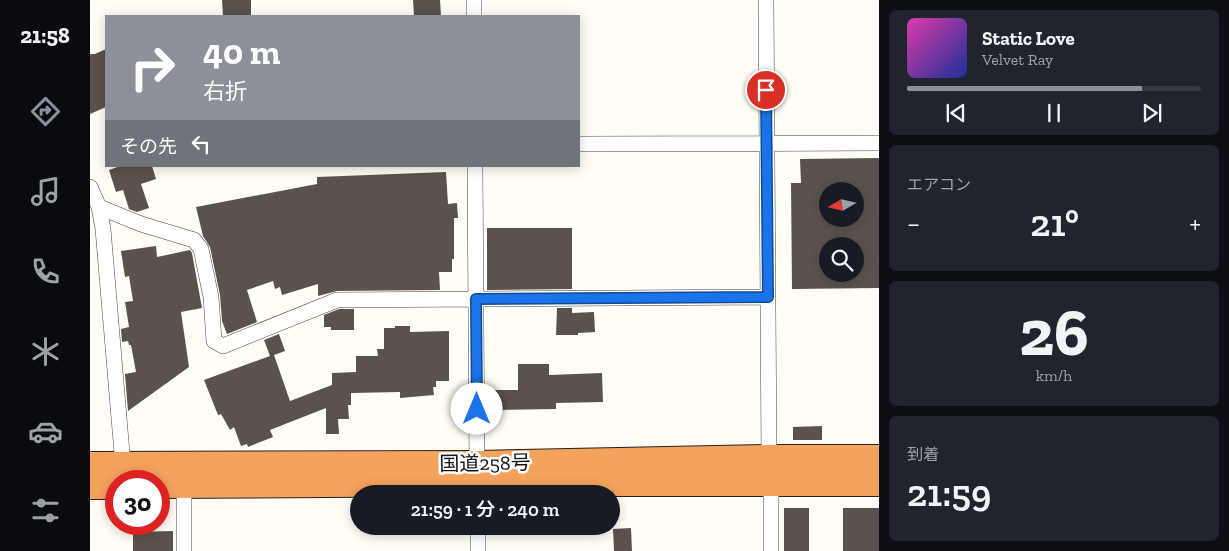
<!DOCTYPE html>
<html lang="ja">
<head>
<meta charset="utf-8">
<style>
  :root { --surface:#171b24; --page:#20242c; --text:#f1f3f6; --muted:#9ea1a6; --line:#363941; --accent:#8c9099 }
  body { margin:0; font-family:"Zilla Slab","Noto Sans JP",serif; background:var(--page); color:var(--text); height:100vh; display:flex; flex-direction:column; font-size:19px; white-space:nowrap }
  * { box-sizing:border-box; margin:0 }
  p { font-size:16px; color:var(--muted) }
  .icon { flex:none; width:28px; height:28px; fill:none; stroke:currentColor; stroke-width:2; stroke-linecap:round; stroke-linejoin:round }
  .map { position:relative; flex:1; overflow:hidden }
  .sheet { display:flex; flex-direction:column; gap:10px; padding:10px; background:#0d0f14; width:350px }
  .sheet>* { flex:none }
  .guide { position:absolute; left:15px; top:15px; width:475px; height:152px; border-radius:0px; box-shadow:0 2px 12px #0003; background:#8c9099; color:#fff; overflow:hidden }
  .needle { width:32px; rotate:261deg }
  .buttons { position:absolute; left:729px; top:182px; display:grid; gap:10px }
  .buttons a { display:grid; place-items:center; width:45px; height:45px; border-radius:50%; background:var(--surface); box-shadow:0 2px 12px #0003; font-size:25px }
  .speed { position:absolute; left:15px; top:470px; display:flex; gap:10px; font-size:25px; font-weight:700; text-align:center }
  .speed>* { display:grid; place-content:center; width:65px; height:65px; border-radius:50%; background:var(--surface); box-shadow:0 2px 12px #0003; line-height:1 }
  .speed .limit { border:8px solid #d22; background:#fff; color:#111 }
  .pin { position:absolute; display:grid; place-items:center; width:42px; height:42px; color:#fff; margin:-21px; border:2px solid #fff; border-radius:50%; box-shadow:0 1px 5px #0007 }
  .me { position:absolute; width:55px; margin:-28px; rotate:0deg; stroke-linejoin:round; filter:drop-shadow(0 0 4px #0008) }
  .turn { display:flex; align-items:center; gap:18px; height:105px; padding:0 15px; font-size:22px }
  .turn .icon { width:65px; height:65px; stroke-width:2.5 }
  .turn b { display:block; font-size:35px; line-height:42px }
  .then { display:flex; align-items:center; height:48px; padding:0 15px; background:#0003; gap:10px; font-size:19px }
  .big { font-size:38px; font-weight:600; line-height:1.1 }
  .sheet .tile { flex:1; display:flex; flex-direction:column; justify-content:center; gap:8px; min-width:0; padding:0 18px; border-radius:8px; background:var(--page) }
  .sheet .dial { align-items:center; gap:0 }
  .dial b { font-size:65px; line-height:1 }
  .song { display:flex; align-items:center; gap:15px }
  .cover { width:60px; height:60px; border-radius:8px; background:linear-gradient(135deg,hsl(320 70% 55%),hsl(230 70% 35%)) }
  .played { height:5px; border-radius:2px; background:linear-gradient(90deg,var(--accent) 80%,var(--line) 80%) }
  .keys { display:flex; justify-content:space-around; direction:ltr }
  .heat { display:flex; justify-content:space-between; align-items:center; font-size:28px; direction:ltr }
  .trip { position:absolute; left:260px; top:485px; width:270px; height:50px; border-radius:25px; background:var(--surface); box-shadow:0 2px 12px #0003; font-weight:600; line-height:50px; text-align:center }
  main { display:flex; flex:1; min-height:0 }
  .tab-bar { display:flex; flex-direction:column; width:90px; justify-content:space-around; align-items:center; background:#090b0e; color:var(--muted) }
  .tab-bar .icon { width:35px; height:35px }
  .tab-bar .active { color:var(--accent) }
  .tab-bar b { font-size:22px; color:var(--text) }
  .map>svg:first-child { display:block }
</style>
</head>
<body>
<main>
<nav class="tab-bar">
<b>21:58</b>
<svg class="icon active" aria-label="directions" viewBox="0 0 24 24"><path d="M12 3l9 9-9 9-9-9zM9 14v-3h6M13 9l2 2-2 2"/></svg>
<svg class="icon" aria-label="music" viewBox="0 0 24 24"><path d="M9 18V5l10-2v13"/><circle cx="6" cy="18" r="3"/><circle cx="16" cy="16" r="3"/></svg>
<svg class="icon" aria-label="phone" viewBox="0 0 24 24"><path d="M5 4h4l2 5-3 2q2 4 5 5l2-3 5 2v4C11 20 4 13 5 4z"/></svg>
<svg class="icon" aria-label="climate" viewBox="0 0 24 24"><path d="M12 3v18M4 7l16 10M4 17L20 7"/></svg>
<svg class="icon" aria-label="car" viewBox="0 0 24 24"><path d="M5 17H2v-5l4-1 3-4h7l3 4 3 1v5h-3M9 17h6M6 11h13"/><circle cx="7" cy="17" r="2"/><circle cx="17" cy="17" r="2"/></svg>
<svg class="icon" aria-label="filters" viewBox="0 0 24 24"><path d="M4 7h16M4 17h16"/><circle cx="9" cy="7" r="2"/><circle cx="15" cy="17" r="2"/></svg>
</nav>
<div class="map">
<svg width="789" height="551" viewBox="0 0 789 551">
  <rect width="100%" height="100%" fill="#fffdf5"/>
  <path fill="#5a524d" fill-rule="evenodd" d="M132,0h29v16h-28z
    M323,0h27l1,16h-27z
    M16,49v58l-16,7v-60h5z
    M789,158v130l-87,1 -1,-106h10l-1,-24zM738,191h27v28h-27zM738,246h27v28h-27z
    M30,166h32l4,13 -15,5 8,24 -12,4 -8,-3 -6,-19 -7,2 -7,-22z
    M356,172l2,32 9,-1 1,15h-4v41h-2v13h-13l1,18 -103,1 -19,5v-12l-36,11 -2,-8 -5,2 -2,-8 -26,9 10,32 -30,12 -5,-13 -2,-26 -10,-48 -7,-11 -7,-29 121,-23v-7z
    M397,228h85v61l-85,1z
    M66,246l1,11 33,-7 2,3 10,55 -21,4 8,55 -61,44 -3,-37 11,-2 -5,-27h-2l-1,-4 -6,1 -1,-13 8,-2 -4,-25 8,-1 -4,-25 -4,1 -4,-26z
    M467,308h15v5l22,-1 1,20 -17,1v2h-22z
    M249,309h15v21h-23v-3h-7v-12z
    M305,326h15v6l39,-1v50h-13v6h-3l1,8 -34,3v-6l-49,1v12h-3l1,14h-11l1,15h-13v-26l-56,22 3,7 -25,10 -1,-3 -6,2 -7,-19 -4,3 -9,-16 -3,1 -14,-35 66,-24 -6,-16 15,-6 6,17 -11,4 16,46 42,-16v-12l24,-1v-16h22l-1,-7h7v-21h11z
    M428,364h31v11l53,-2 1,29 -47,1v6l-60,1 -1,-20h23z
    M732,426v14h-29v-13z
    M694,508h25v43h-25z
    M753,508h36v43h-36z
    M541,528l1,23h-18l-1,-22z
    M83,531v20h-40v-19z"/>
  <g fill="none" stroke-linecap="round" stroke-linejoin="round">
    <defs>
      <path id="street" d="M384,0v16
        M676,0l3,458
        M489,144l300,-1
        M385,166l2,304
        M0,187l9,20 4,22 20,236
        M9,207l42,17 53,16 7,9 10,48 3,44 9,5 114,-46 431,-3
        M388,526v25
        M94,551v-66
        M681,551v-67"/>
      <path id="highway" d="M0,465l387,-1 292,-6h110
        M69,485l319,-2h401
        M0,486h26"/>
    </defs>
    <use href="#street" stroke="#444" stroke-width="16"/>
    <use href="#highway" stroke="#222" stroke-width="28"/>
    <use href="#street" stroke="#fff" stroke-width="15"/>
    <use href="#highway" stroke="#f5a25d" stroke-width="26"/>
  </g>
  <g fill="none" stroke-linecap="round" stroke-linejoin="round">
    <defs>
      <path id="route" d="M387,409l-1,-110 292,-2 -2,-207"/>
    </defs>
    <use href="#route" stroke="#114b97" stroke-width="12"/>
    <use href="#route" stroke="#1a73e8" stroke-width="9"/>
  </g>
  <g text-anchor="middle" stroke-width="5" stroke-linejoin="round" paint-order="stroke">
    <g font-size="20" fill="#111" stroke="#fff">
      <text transform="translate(395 463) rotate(-1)" y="7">国道258号</text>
    </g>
  </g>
</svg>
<div class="buttons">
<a><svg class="needle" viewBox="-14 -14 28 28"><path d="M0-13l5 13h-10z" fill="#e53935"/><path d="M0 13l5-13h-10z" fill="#9ea1a6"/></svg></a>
<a><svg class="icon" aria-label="search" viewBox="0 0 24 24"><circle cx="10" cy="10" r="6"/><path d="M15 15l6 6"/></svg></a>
</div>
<div class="speed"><div class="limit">30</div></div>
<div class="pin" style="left:676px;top:90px;background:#d93025"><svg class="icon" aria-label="arrive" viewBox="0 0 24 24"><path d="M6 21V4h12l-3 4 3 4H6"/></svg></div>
<svg class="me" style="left:387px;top:409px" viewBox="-20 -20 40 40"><circle r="19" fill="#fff"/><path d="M0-13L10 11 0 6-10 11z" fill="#1a73e8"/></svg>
<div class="trip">21:59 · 1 分 · 240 m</div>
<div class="guide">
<div class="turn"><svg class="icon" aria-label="right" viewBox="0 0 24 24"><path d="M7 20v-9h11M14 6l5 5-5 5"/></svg><div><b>40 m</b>右折</div></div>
<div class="then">その先<svg class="icon" aria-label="left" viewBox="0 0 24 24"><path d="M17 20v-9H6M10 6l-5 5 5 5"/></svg></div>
</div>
</div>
<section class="sheet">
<div class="tile">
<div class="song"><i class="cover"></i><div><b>Static Love</b><p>Velvet Ray</p></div></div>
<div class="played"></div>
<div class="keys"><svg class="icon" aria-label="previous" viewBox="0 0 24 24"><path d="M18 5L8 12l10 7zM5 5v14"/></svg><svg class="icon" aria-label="pause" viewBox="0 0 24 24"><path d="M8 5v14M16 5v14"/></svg><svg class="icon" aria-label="next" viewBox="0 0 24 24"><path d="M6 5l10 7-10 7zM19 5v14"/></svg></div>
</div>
<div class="tile"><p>エアコン</p>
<div class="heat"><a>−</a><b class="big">21°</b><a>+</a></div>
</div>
<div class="tile dial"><b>26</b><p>km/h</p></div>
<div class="tile"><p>到着</p><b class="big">21:59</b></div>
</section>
</main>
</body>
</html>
